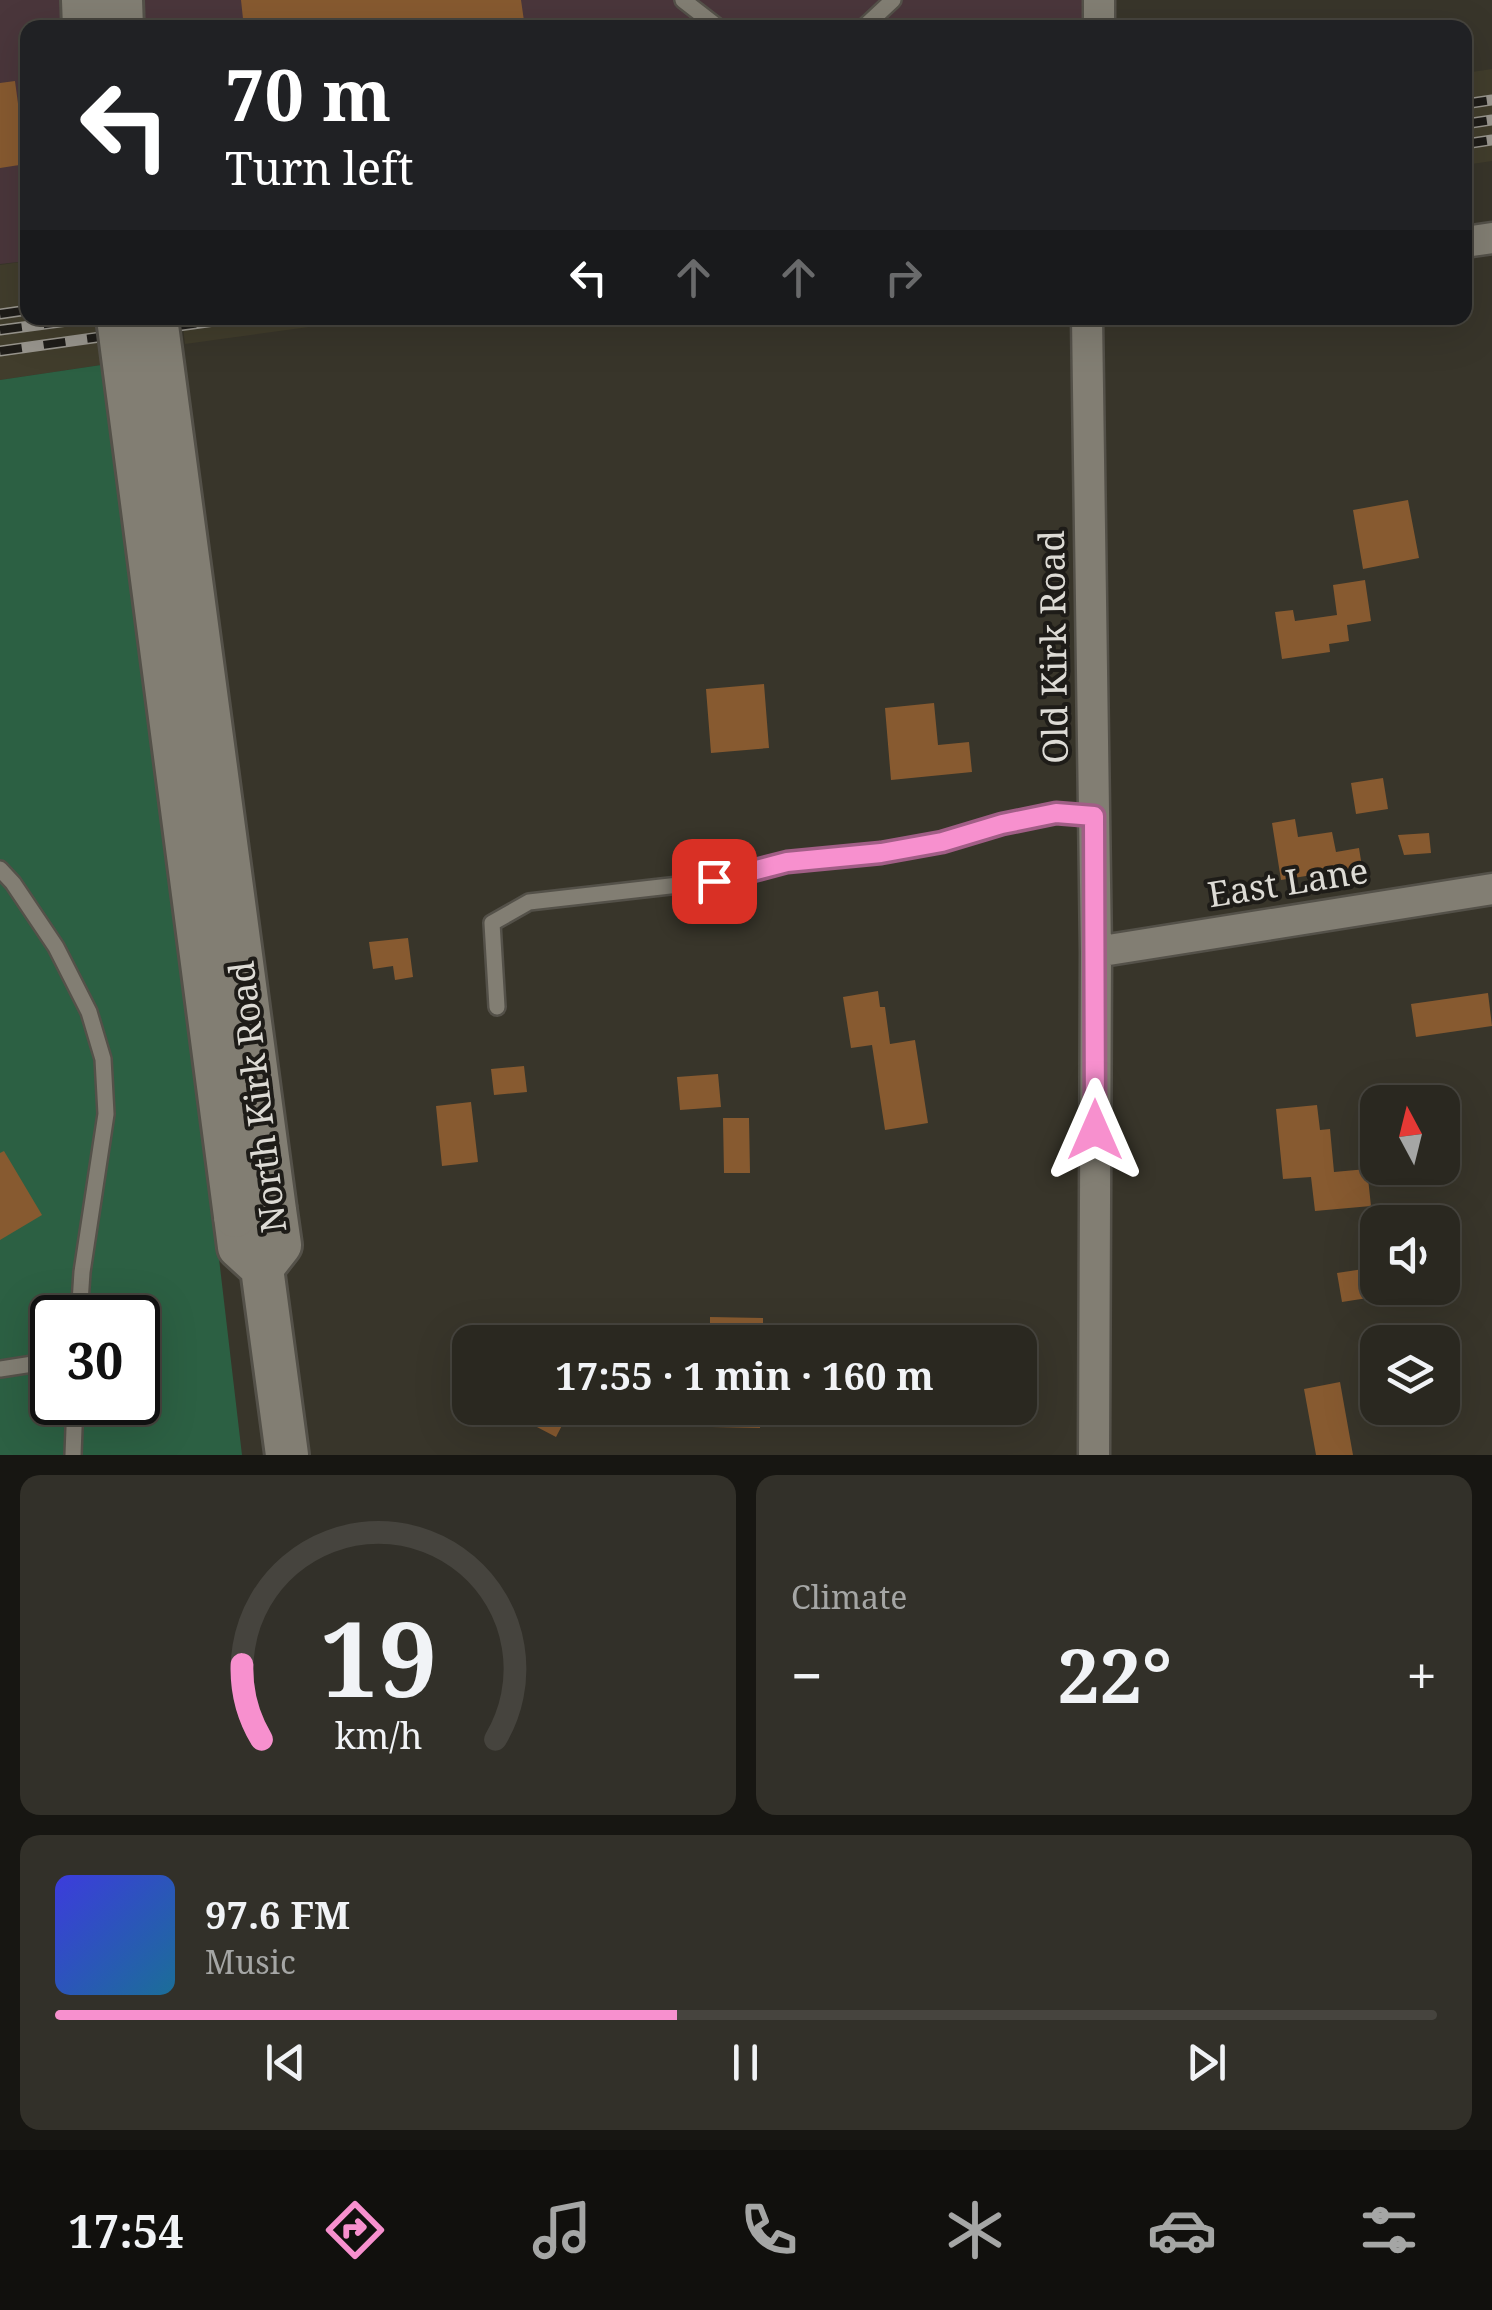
<!DOCTYPE html>
<html lang="en">
<head>
<meta charset="utf-8">
<style>
  :root { --surface:#2a2820; --page:#323029; --text:#f1f3f6; --muted:#a5a6a5; --line:#46443e; --accent:#f790ce }
  body { margin:0; font-family:"Noto Serif",serif; background:var(--page); color:var(--text); height:100vh; display:flex; flex-direction:column; font-size:38px; white-space:nowrap }
  * { box-sizing:border-box; margin:0 }
  p { font-size:32px; color:var(--muted) }
  .icon { flex:none; width:55px; height:55px; fill:none; stroke:currentColor; stroke-width:2; stroke-linecap:round; stroke-linejoin:round }
  .map { position:relative; height:1455px; overflow:hidden }
  .panel { display:flex; flex-direction:column; gap:20px; padding:20px; background:#171612; flex:1 }
  .panel>* { flex:none }
  .banner { position:absolute; left:20px; top:20px; width:1452px; height:305px; border-radius:20px; box-shadow:0 10px 40px #0002,0 0 0 2px var(--line); background:#202124; color:#fff; overflow:hidden }
  .needle { width:65px; rotate:353deg }
  .fabs { position:absolute; left:1360px; top:1085px; display:grid; gap:20px }
  .fabs a { display:grid; place-items:center; width:100px; height:100px; border-radius:20px; background:var(--surface); box-shadow:0 10px 40px #0002,0 0 0 2px var(--line); font-size:50px }
  .speed { position:absolute; left:30px; top:1295px; display:flex; gap:20px; font-size:50px; font-weight:700; text-align:center }
  .speed>* { display:grid; place-content:center; width:130px; height:130px; border-radius:50%; background:var(--surface); box-shadow:0 10px 40px #0002,0 0 0 2px var(--line); line-height:1 }
  .speed .limit { border:5px solid #111; border-radius:15px; background:#fff; color:#111 }
  .pin { position:absolute; display:grid; place-items:center; width:85px; height:85px; color:#fff; margin:-42px; border-radius:20px; box-shadow:0 5px 15px #0006 }
  .me { position:absolute; width:110px; margin:-55px; rotate:0deg; stroke-linejoin:round; filter:drop-shadow(0 0 8px #0008) }
  .turn { display:flex; align-items:center; gap:35px; height:210px; padding:0 40px; font-size:45px }
  .turn .icon { width:130px; height:130px; stroke-width:2.5 }
  .turn b { display:block; font-size:70px; line-height:85px }
  .lanes { display:flex; align-items:center; height:95px; padding:0 40px; background:#0003; justify-content:center; gap:50px; direction:ltr }
  .lanes .off { opacity:.35 }
  .big { font-size:75px; font-weight:700; line-height:1.1 }
  .panel .widget { flex:1; display:flex; flex-direction:column; justify-content:center; gap:15px; min-width:0; padding:0 35px; border-radius:20px; background:var(--page) }
  .panel .dial { align-items:center; gap:0 }
  .dial svg { height:260px; overflow:visible; fill:none; stroke:var(--line); stroke-width:7; stroke-linecap:round; text-anchor:middle }
  .dial text { fill:var(--text); stroke:none }
  .song { display:flex; align-items:center; gap:30px }
  .cover { width:120px; height:120px; border-radius:15px; background:linear-gradient(135deg,hsl(240 70% 55%),hsl(200 70% 35%)) }
  .played { height:10px; border-radius:5px; background:linear-gradient(90deg,var(--accent) 45%,var(--line) 45%) }
  .keys { display:flex; justify-content:space-around; direction:ltr }
  .heat { display:flex; justify-content:space-between; align-items:center; font-size:55px; direction:ltr }
  .panel .tiles { flex:1; display:grid; gap:20px; grid-template-columns:1fr 1fr }
  .widget:last-child { grid-column:span 2 }
  .trip { position:absolute; left:452px; top:1325px; width:585px; height:100px; border-radius:20px; background:var(--surface); box-shadow:0 10px 40px #0002,0 0 0 2px var(--line); font-weight:700; line-height:100px; text-align:center }
  .dock { display:flex; height:160px; justify-content:space-around; align-items:center; background:#11100d; color:var(--muted) }
  .dock .icon { width:70px; height:70px }
  .dock .selected { color:var(--accent) }
  .dock b { font-size:45px; color:var(--text) }
  .map>svg:first-child { display:block }
</style>
</head>
<body>
<div class="map">
<svg width="1492" height="1455" viewBox="0 0 1492 1455">
  <rect width="100%" height="100%" fill="#38352a"/>
  <path fill="#413d2c" d="M1492,69v92l-27,4v-92z
    M27,261l1,57h66l7,47 -101,15v-115z
    M182,318h192l-189,26z"/>
  <path fill="#4a363b" d="M0,0h60l2,27 -34,1 -1,233 -27,3z
    M144,0h939v28h-938z"/>
  <path fill="#2c6043" fill-rule="evenodd" d="M101,365l115,868 26,222h-242v-1075zM52,1318h86v84h-86z"/>
  <path fill="#875a30" d="M241,0h280l4,28h-281z
    M15,81l11,83 -26,4v-85z
    M1408,500l11,58 -56,11 -10,-59z
    M1365,580l6,41 -24,4 2,16 -20,3 1,8 -48,7 -7,-47 18,-2 2,11 42,-6 -4,-30z
    M764,684l5,64 -58,5 -5,-64z
    M934,703l4,42 31,-3 3,30 -81,8 -6,-72z
    M1383,778l5,31 -32,5 -5,-31z
    M1295,819l3,18 34,-5 4,20 23,-4 3,19 -81,13 -9,-57z
    M1429,833l2,20 -27,2 -6,-20z
    M408,938l5,39 -18,3 -2,-14 -20,3 -4,-27z
    M878,991l2,16h5l5,37 25,-4 13,83 -43,7 -13,-85 -21,3 -8,-51z
    M1488,993l4,33 -76,11 -5,-33z
    M524,1066l3,26 -33,3 -3,-26z
    M718,1074l3,33 -41,3 -3,-33z
    M471,1102l7,60 -36,4 -6,-60z
    M1317,1105l3,25 10,-1 4,43 33,-3 4,37 -56,5 -4,-34 -28,2 -7,-70z
    M723,1118h26l1,55h-26z
    M4,1151l38,64 -42,25v-87z
    M1370,1268l4,29 -32,5 -5,-29z
    M710,1317l53,1v24h-63v-6h10z
    M1340,1382l13,73h-37l-12,-66z
    M520,1408h41l8,4 -13,25 -40,-21z
    M698,1408h63l-1,20 -48,-1v-15h-14z"/>
  <g fill="none" stroke-linecap="round" stroke-linejoin="round">
    <defs>
      <path id="lane" d="M683,0l36,28
        M863,28l30,-28
        M0,869l13,14 43,64 33,65 14,47 3,55 -24,158 -3,46
        M497,1007l-5,-84 37,-21 185,-21 73,-19 94,-9 61,-11 60,-18 54,-11 38,3
        M0,1369l52,-8
        M73,1455l2,-53"/>
      <path id="street" d="M1099,0v28
        M1465,242l27,-4
        M1087,318l9,634 -2,503
        M1096,952l396,-63"/>
      <path id="secondary" d="M83,0l1,28
        M121,0l1,28
        M235,1216l4,31 23,21
        M262,1268l25,187
        M262,1268l18,-23 -5,-35"/>
    </defs>
    <use href="#lane" stroke="#545149" stroke-width="20"/>
    <use href="#street" stroke="#545149" stroke-width="35"/>
    <use href="#secondary" stroke="#545149" stroke-width="48"/>
    <use href="#lane" stroke="#827e73" stroke-width="15"/>
    <use href="#street" stroke="#827e73" stroke-width="30"/>
    <use href="#secondary" stroke="#827e73" stroke-width="42"/>
    <defs>
      <path id="rail" d="M1465,104l27,-4
        M1465,124l27,-4
        M1465,144l27,-4
        M0,314l28,-4
        M0,330l90,-12
        M0,351l236,-33"/>
    </defs>
    <use href="#rail" stroke="#98958d" stroke-width="11"/>
    <use href="#rail" stroke="#1e1c18" stroke-width="8" stroke-dasharray="22" stroke-linecap="butt"/>
    <defs>
      <path id="secondary-bridge" d="M118,318l117,898
        M156,318l119,892"/>
    </defs>
    <use href="#secondary-bridge" stroke="#545149" stroke-width="48" stroke-linecap="butt"/>
    <use href="#secondary-bridge" stroke="#827e73" stroke-width="42"/>
  </g>
  <g fill="none" stroke-linecap="round" stroke-linejoin="round">
    <defs>
      <path id="route" d="M714,881l73,-19 94,-9 61,-11 60,-18 54,-11 38,3 1,314"/>
    </defs>
    <use href="#route" stroke="#a15e86" stroke-width="25"/>
    <use href="#route" stroke="#f790ce" stroke-width="18"/>
  </g>
  <g text-anchor="middle" stroke-width="8" stroke-linejoin="round" paint-order="stroke">
    <g font-size="35" fill="#dddbd5" stroke="#1e1c18">
      <text transform="translate(1054 647) rotate(-91)" y="12">Old Kirk Road</text>
      <text transform="translate(1288 883) rotate(-9)" y="12">East Lane</text>
      <text transform="translate(258 1097) rotate(-97)" y="12">North Kirk Road</text>
    </g>
  </g>
</svg>
<div class="fabs">
<a><svg class="needle" viewBox="-14 -14 28 28"><path d="M0-13l5 13h-10z" fill="#e53935"/><path d="M0 13l5-13h-10z" fill="#a5a6a5"/></svg></a>
<a><svg class="icon" aria-label="sound" viewBox="0 0 24 24"><path d="M4 9h4l5-4v14l-5-4H4zM17 9q2 3 0 6"/></svg></a>
<a><svg class="icon" aria-label="layers" viewBox="0 0 24 24"><path d="M12 4l9 5-9 5-9-5zM3 14l9 5 9-5"/></svg></a>
</div>
<div class="speed"><div class="limit">30</div></div>
<div class="pin" style="left:714px;top:881px;background:#d93025"><svg class="icon" aria-label="arrive" viewBox="0 0 24 24"><path d="M6 21V4h12l-3 4 3 4H6"/></svg></div>
<svg class="me" style="left:1095px;top:1130px" viewBox="-20 -20 40 40"><path d="M0-17L14 15 0 8-14 15z" fill="#f790ce" stroke="#fff" stroke-width="4"/></svg>
<div class="trip">17:55 · 1 min · 160 m</div>
<div class="banner">
<div class="turn"><svg class="icon" aria-label="left" viewBox="0 0 24 24"><path d="M17 20v-9H6M10 6l-5 5 5 5"/></svg><div><b>70 m</b>Turn left</div></div>
<div class="lanes"><svg class="icon" aria-label="left" viewBox="0 0 24 24"><path d="M17 20v-9H6M10 6l-5 5 5 5"/></svg><svg class="icon off" aria-label="ahead" viewBox="0 0 24 24"><path d="M12 20V5M6 11l6-6 6 6"/></svg><svg class="icon off" aria-label="ahead" viewBox="0 0 24 24"><path d="M12 20V5M6 11l6-6 6 6"/></svg><svg class="icon off" aria-label="right" viewBox="0 0 24 24"><path d="M7 20v-9h11M14 6l5 5-5 5"/></svg></div>
</div>
</div>
<section class="panel">
<div class="tiles">
<div class="widget dial"><svg viewBox="0 0 100 80">
<path d="M14 69A42 42 0 1 1 86 69"/>
<path d="M14 69A42 42 0 0 1 8 46" stroke="#f790ce"/>
<text x="50" y="56" font-size="32" font-weight="700">19</text>
<text x="50" y="72" font-size="11">km/h</text>
</svg></div>
<div class="widget"><p>Climate</p>
<div class="heat"><a>−</a><b class="big">22°</b><a>+</a></div>
</div>
<div class="widget">
<div class="song"><i class="cover"></i><div><b>97.6 FM</b><p>Music</p></div></div>
<div class="played"></div>
<div class="keys"><svg class="icon" aria-label="previous" viewBox="0 0 24 24"><path d="M18 5L8 12l10 7zM5 5v14"/></svg><svg class="icon" aria-label="pause" viewBox="0 0 24 24"><path d="M8 5v14M16 5v14"/></svg><svg class="icon" aria-label="next" viewBox="0 0 24 24"><path d="M6 5l10 7-10 7zM19 5v14"/></svg></div>
</div>
</div>
</section>
<nav class="dock">
<b>17:54</b>
<svg class="icon selected" aria-label="directions" viewBox="0 0 24 24"><path d="M12 3l9 9-9 9-9-9zM9 14v-3h6M13 9l2 2-2 2"/></svg>
<svg class="icon" aria-label="music" viewBox="0 0 24 24"><path d="M9 18V5l10-2v13"/><circle cx="6" cy="18" r="3"/><circle cx="16" cy="16" r="3"/></svg>
<svg class="icon" aria-label="phone" viewBox="0 0 24 24"><path d="M5 4h4l2 5-3 2q2 4 5 5l2-3 5 2v4C11 20 4 13 5 4z"/></svg>
<svg class="icon" aria-label="climate" viewBox="0 0 24 24"><path d="M12 3v18M4 7l16 10M4 17L20 7"/></svg>
<svg class="icon" aria-label="car" viewBox="0 0 24 24"><path d="M5 17H2v-5l4-1 3-4h7l3 4 3 1v5h-3M9 17h6M6 11h13"/><circle cx="7" cy="17" r="2"/><circle cx="17" cy="17" r="2"/></svg>
<svg class="icon" aria-label="filters" viewBox="0 0 24 24"><path d="M4 7h16M4 17h16"/><circle cx="9" cy="7" r="2"/><circle cx="15" cy="17" r="2"/></svg>
</nav>
</body>
</html>
